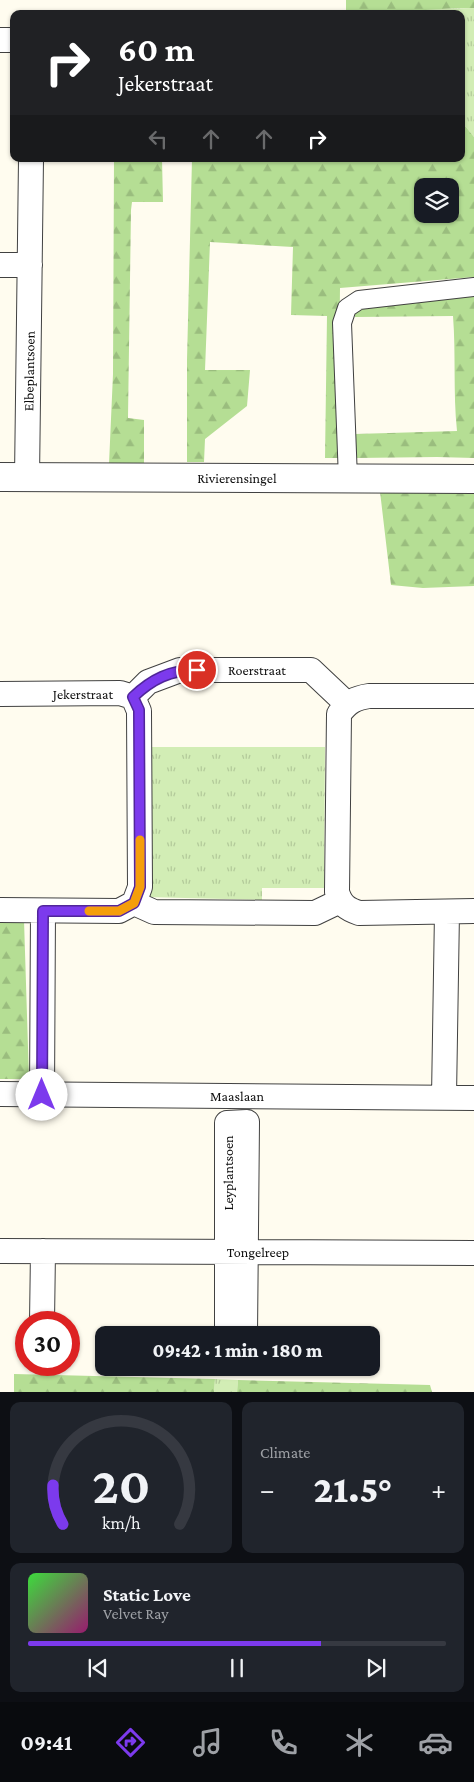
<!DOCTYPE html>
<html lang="en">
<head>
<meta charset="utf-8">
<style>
  :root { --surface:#171b24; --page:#20242c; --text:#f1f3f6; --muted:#9ea1a6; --line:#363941; --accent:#7c3aed }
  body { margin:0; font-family:"Crimson Pro",serif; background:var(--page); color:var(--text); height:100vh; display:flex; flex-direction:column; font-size:19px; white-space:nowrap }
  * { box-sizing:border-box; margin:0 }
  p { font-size:16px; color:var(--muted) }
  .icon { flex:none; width:28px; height:28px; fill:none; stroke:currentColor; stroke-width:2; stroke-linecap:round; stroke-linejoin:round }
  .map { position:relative; height:1392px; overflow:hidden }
  .sheet { display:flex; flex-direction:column; gap:10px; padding:10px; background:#0d0f14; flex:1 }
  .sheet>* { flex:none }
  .top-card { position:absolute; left:10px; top:10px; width:455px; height:152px; border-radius:10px; box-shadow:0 1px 4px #0004; background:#202124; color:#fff; overflow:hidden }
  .fabs { position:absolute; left:414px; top:178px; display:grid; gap:10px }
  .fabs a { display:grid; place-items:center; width:45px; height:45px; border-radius:10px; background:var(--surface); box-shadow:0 1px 4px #0004; font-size:25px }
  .speed { position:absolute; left:15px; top:1311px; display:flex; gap:10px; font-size:25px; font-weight:700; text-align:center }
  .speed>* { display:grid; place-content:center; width:65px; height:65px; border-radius:50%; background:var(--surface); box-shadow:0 1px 4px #0004; line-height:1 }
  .speed .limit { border:8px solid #d22; background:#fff; color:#111 }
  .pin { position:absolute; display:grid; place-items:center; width:42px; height:42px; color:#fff; margin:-21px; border:2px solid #fff; border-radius:50%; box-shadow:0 1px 5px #0007 }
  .me { position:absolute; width:55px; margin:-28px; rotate:0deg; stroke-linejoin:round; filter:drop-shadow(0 0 4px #0008) }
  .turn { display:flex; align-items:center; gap:18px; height:105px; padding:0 25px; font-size:22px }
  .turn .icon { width:65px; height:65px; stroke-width:2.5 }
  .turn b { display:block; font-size:35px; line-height:42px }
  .lanes { display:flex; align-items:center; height:48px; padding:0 25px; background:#0003; justify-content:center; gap:25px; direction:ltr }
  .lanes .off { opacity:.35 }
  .big { font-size:38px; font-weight:800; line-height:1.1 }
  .sheet .widget { flex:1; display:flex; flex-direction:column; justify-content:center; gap:8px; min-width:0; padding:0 18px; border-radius:10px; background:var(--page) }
  .sheet .dial { align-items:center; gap:0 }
  .dial svg { height:130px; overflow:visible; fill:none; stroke:var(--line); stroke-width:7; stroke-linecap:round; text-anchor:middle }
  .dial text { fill:var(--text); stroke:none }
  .song { display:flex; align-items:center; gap:15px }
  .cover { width:60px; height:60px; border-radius:8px; background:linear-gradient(135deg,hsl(120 70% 55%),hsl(320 70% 35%)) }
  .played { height:5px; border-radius:2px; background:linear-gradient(90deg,var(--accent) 70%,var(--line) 70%) }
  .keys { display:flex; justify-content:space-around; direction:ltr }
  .heat { display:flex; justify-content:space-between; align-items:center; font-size:28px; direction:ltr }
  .sheet .tiles { flex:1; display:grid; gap:10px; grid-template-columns:1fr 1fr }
  .widget:last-child { grid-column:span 2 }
  .trip { position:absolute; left:95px; top:1326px; width:285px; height:50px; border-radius:10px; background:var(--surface); box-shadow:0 1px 4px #0004; font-weight:800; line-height:50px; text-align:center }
  .dock { display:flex; height:80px; justify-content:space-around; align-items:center; background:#090b0e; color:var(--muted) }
  .dock .icon { width:35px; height:35px }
  .dock .selected { color:var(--accent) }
  .dock b { font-size:22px; color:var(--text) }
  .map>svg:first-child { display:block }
</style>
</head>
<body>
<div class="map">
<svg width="474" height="1392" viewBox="0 0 474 1392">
  <defs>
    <pattern id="grass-tufts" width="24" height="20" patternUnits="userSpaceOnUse" patternTransform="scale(1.25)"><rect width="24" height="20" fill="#d2edb5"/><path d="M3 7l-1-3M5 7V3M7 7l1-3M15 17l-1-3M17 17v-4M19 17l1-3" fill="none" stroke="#b3ca9a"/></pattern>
    <pattern id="forest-firs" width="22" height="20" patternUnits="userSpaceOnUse" patternTransform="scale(1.25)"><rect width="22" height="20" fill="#b5de94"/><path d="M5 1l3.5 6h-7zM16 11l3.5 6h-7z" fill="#9abd7e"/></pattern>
  </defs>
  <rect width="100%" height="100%" fill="#fffcef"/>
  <path fill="url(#grass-tufts)" d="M474,8v129l-8,-10h-5v-113h-68l13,-4z
    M144,747h181l-1,141h-62v12l-117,-3z
    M215,1379l23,1 -1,12h-23z"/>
  <path fill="url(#forest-firs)" fill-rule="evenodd" d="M346,0h128v8c-44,0 -85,6 -128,6z
    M461,127h5l8,10v140l-134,11 -2,170h-13l2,-142 -36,-1 2,-68 -83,-5 -5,128h45l-3,36 -42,33 -1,23h-17v-102l5,-201h269zM422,186h28v28h-28z
    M114,159h48l1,43h-31l-1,8 -3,208 16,2v43l-35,1 4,-90z
    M474,294v164l-37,-1 -81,1 -1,-24 102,-3c-4,-39 -1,-77 -4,-115l-98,1v-13z
    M474,482v104l-51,2 -32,-3 -12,-102z
    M0,919l24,1 5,159h-29z
    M14,1374l201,5 -1,13h-200z
    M238,1380l192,5 2,7h-195z"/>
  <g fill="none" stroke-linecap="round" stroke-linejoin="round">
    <defs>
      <path id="pedestrian" d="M348,479l-6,-156 5,-15 12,-8 115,-13"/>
      <path id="minor" d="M0,40h14
        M0,265h30
        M27,478l4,-319
        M0,694l120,-1 13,4 6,14 1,176 -6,16 -15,8 -119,-1
        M474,696h-105c-14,2 -21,6 -30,18l-2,178c4,13 10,17 22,21l115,-2
        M133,697l15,-15 32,-12h131l36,34
        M134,903l20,9 161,1 25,-12
        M0,1094l474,4
        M42,1095l1,-184
        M444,1097l3,-185
        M0,1251l474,2
        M42,1322l1,-71
        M227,1335v-212l20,-1 -2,213"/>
      <path id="tertiary" d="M0,477l474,2"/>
    </defs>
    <use href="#pedestrian" stroke="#414141" stroke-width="20"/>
    <use href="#minor" stroke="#414141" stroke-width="26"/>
    <use href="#tertiary" stroke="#414141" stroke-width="30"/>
    <use href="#pedestrian" stroke="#fff" stroke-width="18"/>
    <use href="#minor" stroke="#fff" stroke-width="24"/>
    <use href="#tertiary" stroke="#fff" stroke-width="28"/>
  </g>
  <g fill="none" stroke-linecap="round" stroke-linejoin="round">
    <defs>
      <path id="route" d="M42,1095l1,-184h76l15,-8 6,-16 -1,-177 -6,-13c19,-18 37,-27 64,-27"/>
    </defs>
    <use href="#route" stroke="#51269a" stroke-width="12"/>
    <use href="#route" stroke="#7c3aed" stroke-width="9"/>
    <path stroke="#f59e0b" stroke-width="9" d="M89,911h30l15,-8 6,-16v-47"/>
  </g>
  <g text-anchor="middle" stroke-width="5" stroke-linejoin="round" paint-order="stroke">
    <g font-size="14" fill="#0e0e0e" stroke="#fff">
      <text transform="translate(29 371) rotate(-89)" y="5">Elbeplantsoen</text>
      <text x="237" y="483">Rivierensingel</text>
      <text x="257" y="675">Roerstraat</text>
      <text x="83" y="699">Jekerstraat</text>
      <text x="237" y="1101">Maaslaan</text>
      <text transform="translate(228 1173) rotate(-90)" y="5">Leyplantsoen</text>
      <text x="258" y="1257">Tongelreep</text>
    </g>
  </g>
</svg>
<div class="fabs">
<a><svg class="icon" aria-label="layers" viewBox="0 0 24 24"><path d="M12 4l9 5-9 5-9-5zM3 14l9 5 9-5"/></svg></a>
</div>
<div class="speed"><div class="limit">30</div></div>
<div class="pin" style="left:197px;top:670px;background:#d93025"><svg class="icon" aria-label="arrive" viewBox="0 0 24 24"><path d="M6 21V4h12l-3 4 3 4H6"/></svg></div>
<svg class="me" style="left:42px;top:1095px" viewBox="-20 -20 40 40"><circle r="19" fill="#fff"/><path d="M0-13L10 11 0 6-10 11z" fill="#7c3aed"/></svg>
<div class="trip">09:42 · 1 min · 180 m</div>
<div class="top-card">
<div class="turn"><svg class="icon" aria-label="right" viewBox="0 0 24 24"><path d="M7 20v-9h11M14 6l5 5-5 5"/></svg><div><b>60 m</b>Jekerstraat</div></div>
<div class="lanes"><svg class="icon off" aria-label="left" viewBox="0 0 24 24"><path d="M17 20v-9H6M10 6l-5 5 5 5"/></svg><svg class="icon off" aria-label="ahead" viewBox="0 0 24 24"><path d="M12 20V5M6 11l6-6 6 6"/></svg><svg class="icon off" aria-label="ahead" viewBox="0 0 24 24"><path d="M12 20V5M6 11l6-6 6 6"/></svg><svg class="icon" aria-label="right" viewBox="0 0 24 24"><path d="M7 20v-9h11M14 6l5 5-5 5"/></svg></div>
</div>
</div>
<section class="sheet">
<div class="tiles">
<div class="widget dial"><svg viewBox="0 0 100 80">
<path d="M14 69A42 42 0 1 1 86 69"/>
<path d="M14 69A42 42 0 0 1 8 45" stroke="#7c3aed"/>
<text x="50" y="56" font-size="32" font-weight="700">20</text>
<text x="50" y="72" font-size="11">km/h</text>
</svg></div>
<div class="widget"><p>Climate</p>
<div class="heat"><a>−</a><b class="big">21.5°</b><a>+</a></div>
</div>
<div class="widget">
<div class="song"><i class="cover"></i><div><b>Static Love</b><p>Velvet Ray</p></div></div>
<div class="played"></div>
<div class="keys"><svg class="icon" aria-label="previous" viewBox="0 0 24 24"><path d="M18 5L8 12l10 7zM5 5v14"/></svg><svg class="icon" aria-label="pause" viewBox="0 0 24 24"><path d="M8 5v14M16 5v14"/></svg><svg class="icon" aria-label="next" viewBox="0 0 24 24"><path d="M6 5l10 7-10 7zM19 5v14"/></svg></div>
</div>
</div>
</section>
<nav class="dock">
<b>09:41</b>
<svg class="icon selected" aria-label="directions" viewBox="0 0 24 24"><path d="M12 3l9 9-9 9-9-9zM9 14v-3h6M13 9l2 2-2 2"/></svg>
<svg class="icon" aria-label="music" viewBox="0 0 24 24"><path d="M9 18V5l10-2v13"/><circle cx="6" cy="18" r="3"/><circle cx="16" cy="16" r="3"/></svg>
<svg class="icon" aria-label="phone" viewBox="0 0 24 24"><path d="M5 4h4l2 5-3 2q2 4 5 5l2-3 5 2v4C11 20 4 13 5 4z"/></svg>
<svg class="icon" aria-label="climate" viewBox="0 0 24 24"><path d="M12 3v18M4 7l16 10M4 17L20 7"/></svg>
<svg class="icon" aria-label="car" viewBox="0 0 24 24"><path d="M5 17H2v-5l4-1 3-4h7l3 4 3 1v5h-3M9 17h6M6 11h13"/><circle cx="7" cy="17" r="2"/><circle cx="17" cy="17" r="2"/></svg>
</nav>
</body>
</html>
